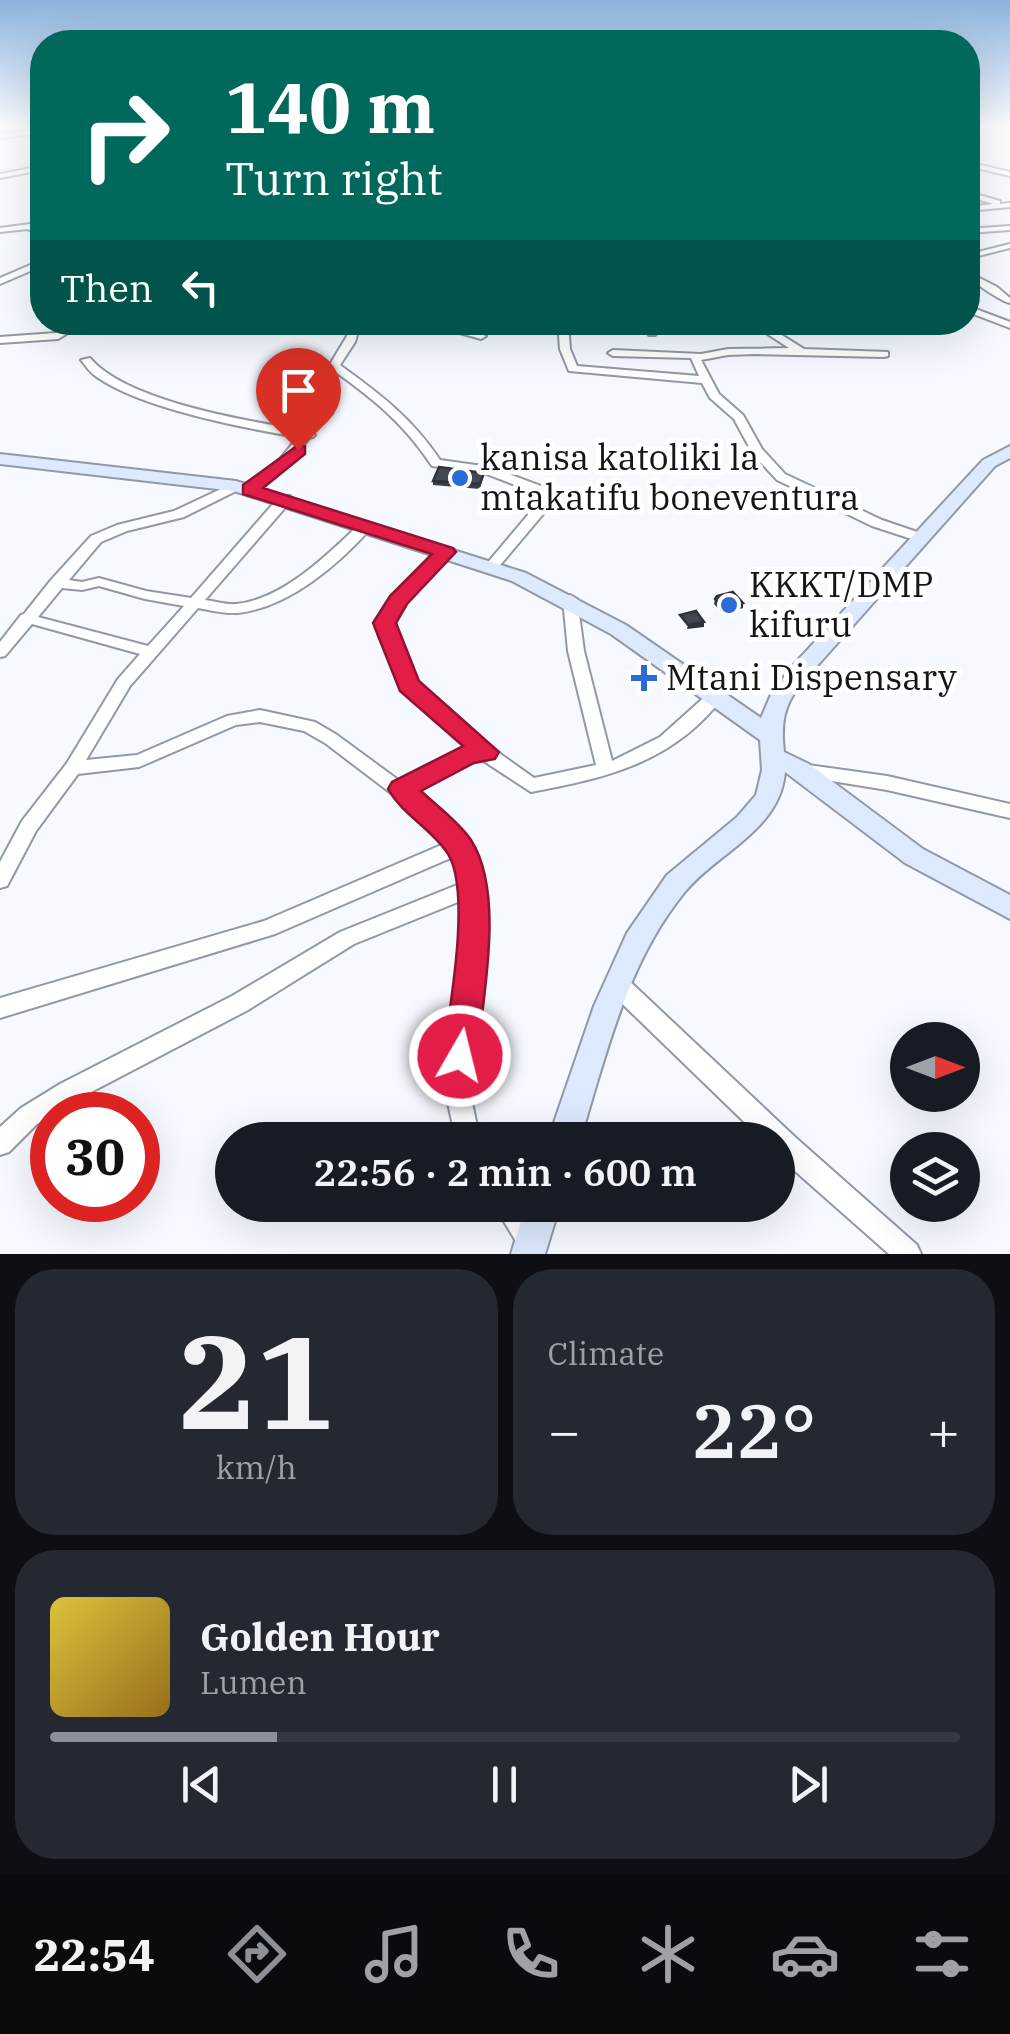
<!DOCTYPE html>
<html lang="en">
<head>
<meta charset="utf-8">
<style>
  :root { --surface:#171b24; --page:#242831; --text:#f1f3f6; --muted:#9ea1a6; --line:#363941; --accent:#8c9099 }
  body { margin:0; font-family:"IBM Plex Serif",serif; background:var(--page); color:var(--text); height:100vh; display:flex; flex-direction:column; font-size:38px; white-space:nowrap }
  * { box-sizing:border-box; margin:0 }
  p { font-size:32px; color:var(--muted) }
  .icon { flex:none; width:55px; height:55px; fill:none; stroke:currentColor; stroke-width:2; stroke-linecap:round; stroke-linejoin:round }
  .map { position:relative; height:1254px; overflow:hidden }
  .details { display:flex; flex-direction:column; gap:15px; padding:15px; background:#0d0f14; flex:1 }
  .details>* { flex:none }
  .guide { position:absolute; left:30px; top:30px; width:950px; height:305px; border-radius:40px; box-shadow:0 10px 40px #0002; background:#00695c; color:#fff; overflow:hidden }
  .needle { width:65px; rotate:90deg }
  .controls { position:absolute; left:890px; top:1022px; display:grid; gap:20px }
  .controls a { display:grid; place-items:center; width:90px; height:90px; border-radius:50%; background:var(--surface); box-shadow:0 10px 40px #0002; font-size:50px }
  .speed { position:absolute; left:30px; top:1092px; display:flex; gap:20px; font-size:50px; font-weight:700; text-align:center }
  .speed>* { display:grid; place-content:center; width:130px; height:130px; border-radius:50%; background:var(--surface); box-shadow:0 10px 40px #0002; line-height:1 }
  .speed .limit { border:15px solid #d22; background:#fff; color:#111 }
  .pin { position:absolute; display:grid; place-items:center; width:85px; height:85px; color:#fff; margin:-102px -42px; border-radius:50% 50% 50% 0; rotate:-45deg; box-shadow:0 0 10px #0007 }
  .pin .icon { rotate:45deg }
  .me { position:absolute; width:110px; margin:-55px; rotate:8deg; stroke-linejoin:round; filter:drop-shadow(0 0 8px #0008) }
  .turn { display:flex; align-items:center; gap:35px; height:210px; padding:0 30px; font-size:45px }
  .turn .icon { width:130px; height:130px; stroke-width:2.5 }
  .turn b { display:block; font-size:70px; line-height:85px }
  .then { display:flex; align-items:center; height:95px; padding:0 30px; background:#0003; gap:20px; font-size:38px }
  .big { font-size:75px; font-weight:600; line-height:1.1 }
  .details .card { flex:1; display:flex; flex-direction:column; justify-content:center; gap:15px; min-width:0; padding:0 35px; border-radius:40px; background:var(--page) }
  .details .dial { align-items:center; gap:0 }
  .dial b { font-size:130px; line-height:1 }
  .song { display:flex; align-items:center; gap:30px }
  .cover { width:120px; height:120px; border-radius:15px; background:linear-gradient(135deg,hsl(50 70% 55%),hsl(40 70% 35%)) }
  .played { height:10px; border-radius:5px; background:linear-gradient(90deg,var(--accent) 25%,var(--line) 25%) }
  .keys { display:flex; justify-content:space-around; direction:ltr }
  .heat { display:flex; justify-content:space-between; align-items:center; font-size:55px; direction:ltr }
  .details .tiles { flex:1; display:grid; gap:15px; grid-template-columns:1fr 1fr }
  .card:last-child { grid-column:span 2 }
  .trip { position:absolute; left:215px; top:1122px; width:580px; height:100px; border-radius:50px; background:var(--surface); box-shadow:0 10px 40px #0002; font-weight:600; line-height:100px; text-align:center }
  .menu { display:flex; height:160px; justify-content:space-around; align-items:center; background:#090b0e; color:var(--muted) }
  .menu .icon { width:70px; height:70px }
  .menu .selected { color:var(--accent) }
  .menu b { font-size:45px; color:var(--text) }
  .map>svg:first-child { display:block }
</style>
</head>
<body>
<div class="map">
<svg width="1010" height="1254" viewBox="0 0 1010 1254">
  <rect width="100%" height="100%" fill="#f6f9ff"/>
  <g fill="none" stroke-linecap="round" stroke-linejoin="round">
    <defs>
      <path id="street" d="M1006,127h4v2l-3,-1z
        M42,129v4l-42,5v-4z
        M968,162l42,10v4l-42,-10z
        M42,166v4l-42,8v-4z
        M968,192l32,9v3l10,-1v4l-42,4v-4l25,-3 -25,-8z
        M30,224l12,8v6l-14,-9 -28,3v-4z
        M1010,226v4l-42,3v-4z
        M1010,244v4l-32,8 -4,-3z
        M42,260v6l-42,18v-6z
        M968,272l29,15 13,11v5c-10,-2 -31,-18 -42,-25z
        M968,306l42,16v6l-42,-16z
        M74,322h12l-28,17 -58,4v-6l56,-4z
        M268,322h10l-9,11h-6l-2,-2z
        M350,322h94l42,14 -5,3 -43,-12 -78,-2 -5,17 -15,23c40,29 72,53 100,95l50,7 59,22 2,3 -7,21 -48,57h-10l-2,-3 49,-58 5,-15 -54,-21 -52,-7c-28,-42 -55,-64 -95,-93l-25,59 3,3 -2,2 -4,1 -20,26 -39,29 -4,-1v-6l34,-27 18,-22c-55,-9 -157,-29 -201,-60 -7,-4 -11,-11 -16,-17l9,-2c36,43 156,63 212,72l27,-64 18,-30z
        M558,322h10l2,27 7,17 122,10 -8,-18 -78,-2 -5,-3 5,-3 88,4 27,-5 61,-1 -40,-26h12l43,27 84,3v4l-4,1 -129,-3 -27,1 -27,5 18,34 24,21 19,34 23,25 97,46 44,15 2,3 -7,4 -49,-16 -95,-46 -24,-26 -19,-35 -24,-21 -8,-15 -133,-12 -9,-22z
        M640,322h9l8,11 -2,2h-6z
        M236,482l4,1v6l-56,28 -57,14 -26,11 -32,38 13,2 17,-4 47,13 45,7 89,-102h10v6l-85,98c10,1 21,5 31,4 47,-4 93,-51 125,-81h10l2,3c-34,38 -84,82 -136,87 -13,1 -27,-3 -39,-5l-68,78 -44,74 51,-5 90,-39 33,-6 55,12 22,13 64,47 69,-34 -67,-59 -25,-55 5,-24 58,-61h10l2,3 -2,3 -56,59 -1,20 22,48 76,66 42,30 62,-13 -28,-114 -5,-52 2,-3 5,-1 7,4 7,52 28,110 48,-24 49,-44h12l2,4c-49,65 -116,81 -192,95l-52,-34 -66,33 28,21 25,29 17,46v58l-14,144 11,51h-24l-11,-51 18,-144v-45l-109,44 -106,66 -172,90 -39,24 -28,28 -9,3v-28l21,-19 39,-24 172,-88 108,-64 122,-49 -9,-26 -178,77 -275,84v-20l264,-77 182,-78 -17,-21 -104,-79 -21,-12 -44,-9 -24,3 -97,42 -61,7 -42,57 -29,55 -7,2v-26l22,-41 45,-58 51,-84 22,-25 -108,-30 -27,32 -5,1v-15l21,-27 3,-1 27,-34 40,-44 26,-11 57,-14zM99,586l46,13 39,7 -36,40 -110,-29 24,-29 20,2z
        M801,764l86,12 123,28v14l-123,-28 -92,-15 -3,-5 3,-5z
        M616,974l8,2 172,162 121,107 4,9h-32l-111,-98v-16h-15l-155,-150 -3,-7 3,-7z
        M494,1205h28l20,34 -4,9 -9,4 -9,-4z"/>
      <path id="secondary" d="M1010,446v12l-15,8 -194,218c-18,22 -20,40 -17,68l25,12 114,85 87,46v24l-105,-56 -120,-91c-5,59 -69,81 -101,121 -57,70 -78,162 -104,247h-32l46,-134 33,-73 40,-58 70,-58 19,-22 6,-25 -2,-30 -149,-106 -99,-53 -278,-90 -234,-27v-10l236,27 290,92 100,52 135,93 11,-26 24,-30 187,-202z
        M526,1205h34l-15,49h-34z"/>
    </defs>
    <use href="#street" stroke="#9199a6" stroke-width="4"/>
    <use href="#secondary" stroke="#9199a6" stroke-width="4"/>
    <use href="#street" fill="#fff" fill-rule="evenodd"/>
    <use href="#secondary" fill="#dde9fd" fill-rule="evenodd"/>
  </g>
  <path fill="#383e47" d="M484,473l-4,16 -47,-4v-4z
    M715,599l28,9 -20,5 -9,-9z"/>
  <path fill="#2e323a" d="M743,603v5l-20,5v-4z
    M704,622v5l-17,2 1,-4z"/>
  <path fill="#414853" stroke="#2e323a" stroke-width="2.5" d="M439,467l45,6 -4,11 -47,-3z
    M733,592l10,11 -20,6 -8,-10 2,-3z
    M696,611l8,11 -16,3 -8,-10z"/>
  <linearGradient id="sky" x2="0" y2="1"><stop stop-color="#8bb3dd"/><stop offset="0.42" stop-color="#fbfcff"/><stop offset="1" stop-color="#fbfcff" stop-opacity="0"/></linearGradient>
  <rect width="1010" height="302" fill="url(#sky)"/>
  <path fill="#e11d48" stroke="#92132f" stroke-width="2.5" d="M298,445l7,1v8l-42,34 190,60 3,4 -49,52 -11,19 23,58 80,71 -4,7 -21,4 -53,28c16,15 38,31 50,49 34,53 12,156 6,216l-5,12 -12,4 -12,-4 -5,-12c6,-44 30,-170 3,-205 -16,-23 -44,-37 -58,-62l4,-7 71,-36 -63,-55 -27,-68 17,-27 42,-42 -189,-60v-9z"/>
  <g fill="#2a6bd8" stroke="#fff" stroke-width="4">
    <circle cx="460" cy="478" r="10"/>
    <circle cx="729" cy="605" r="10"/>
    <path d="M639 663h10v10h10v10h-10v10h-10v-10h-10v-10h10z"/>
  </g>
  <g text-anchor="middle" stroke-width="10" stroke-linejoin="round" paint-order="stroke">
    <g font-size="35" fill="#12151a" stroke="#fff" text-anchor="start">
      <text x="480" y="470">kanisa katoliki la<tspan x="480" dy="40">mtakatifu boneventura</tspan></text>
      <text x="749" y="597">KKKT/DMP<tspan x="749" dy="40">kifuru</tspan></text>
      <text x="666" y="690">Mtani Dispensary</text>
    </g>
  </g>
</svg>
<div class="controls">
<a><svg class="needle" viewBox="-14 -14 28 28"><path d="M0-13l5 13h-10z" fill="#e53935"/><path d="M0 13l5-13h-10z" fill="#9ea1a6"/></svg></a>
<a><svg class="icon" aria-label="layers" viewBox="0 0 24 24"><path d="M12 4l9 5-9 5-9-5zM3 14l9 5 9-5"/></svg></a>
</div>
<div class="speed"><div class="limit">30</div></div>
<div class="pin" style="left:298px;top:450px;background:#d93025"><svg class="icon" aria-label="arrive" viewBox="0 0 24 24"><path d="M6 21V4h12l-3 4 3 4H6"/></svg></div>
<svg class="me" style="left:460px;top:1056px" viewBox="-20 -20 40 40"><circle r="17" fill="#e11d48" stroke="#fff" stroke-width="3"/><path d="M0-11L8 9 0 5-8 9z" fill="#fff"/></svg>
<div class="trip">22:56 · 2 min · 600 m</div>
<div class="guide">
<div class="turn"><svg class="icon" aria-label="right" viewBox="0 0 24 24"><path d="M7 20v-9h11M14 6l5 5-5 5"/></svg><div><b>140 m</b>Turn right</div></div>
<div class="then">Then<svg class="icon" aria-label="left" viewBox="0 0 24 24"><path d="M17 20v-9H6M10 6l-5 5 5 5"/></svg></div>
</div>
</div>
<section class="details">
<div class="tiles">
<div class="card dial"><b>21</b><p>km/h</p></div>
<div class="card"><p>Climate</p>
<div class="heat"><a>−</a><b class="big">22°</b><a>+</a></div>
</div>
<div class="card">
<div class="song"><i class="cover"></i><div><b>Golden Hour</b><p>Lumen</p></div></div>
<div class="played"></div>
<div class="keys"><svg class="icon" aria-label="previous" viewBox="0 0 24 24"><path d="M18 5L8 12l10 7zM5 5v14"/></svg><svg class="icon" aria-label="pause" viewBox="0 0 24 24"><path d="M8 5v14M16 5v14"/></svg><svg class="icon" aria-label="next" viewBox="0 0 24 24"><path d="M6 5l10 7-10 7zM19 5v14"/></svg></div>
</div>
</div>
</section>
<nav class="menu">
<b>22:54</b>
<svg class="icon selected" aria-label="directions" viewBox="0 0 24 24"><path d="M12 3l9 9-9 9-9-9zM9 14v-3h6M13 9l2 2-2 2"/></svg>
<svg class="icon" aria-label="music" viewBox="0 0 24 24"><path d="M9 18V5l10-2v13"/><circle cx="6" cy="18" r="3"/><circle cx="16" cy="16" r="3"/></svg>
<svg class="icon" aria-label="phone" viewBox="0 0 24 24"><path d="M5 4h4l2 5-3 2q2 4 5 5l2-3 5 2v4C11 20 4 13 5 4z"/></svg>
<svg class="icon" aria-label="climate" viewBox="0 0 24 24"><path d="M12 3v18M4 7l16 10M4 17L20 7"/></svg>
<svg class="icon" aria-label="car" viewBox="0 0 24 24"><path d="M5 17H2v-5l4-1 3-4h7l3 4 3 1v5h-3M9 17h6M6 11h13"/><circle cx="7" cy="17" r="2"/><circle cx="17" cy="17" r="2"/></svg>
<svg class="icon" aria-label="filters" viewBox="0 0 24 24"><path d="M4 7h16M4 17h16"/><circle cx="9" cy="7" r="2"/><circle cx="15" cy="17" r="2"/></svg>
</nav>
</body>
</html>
